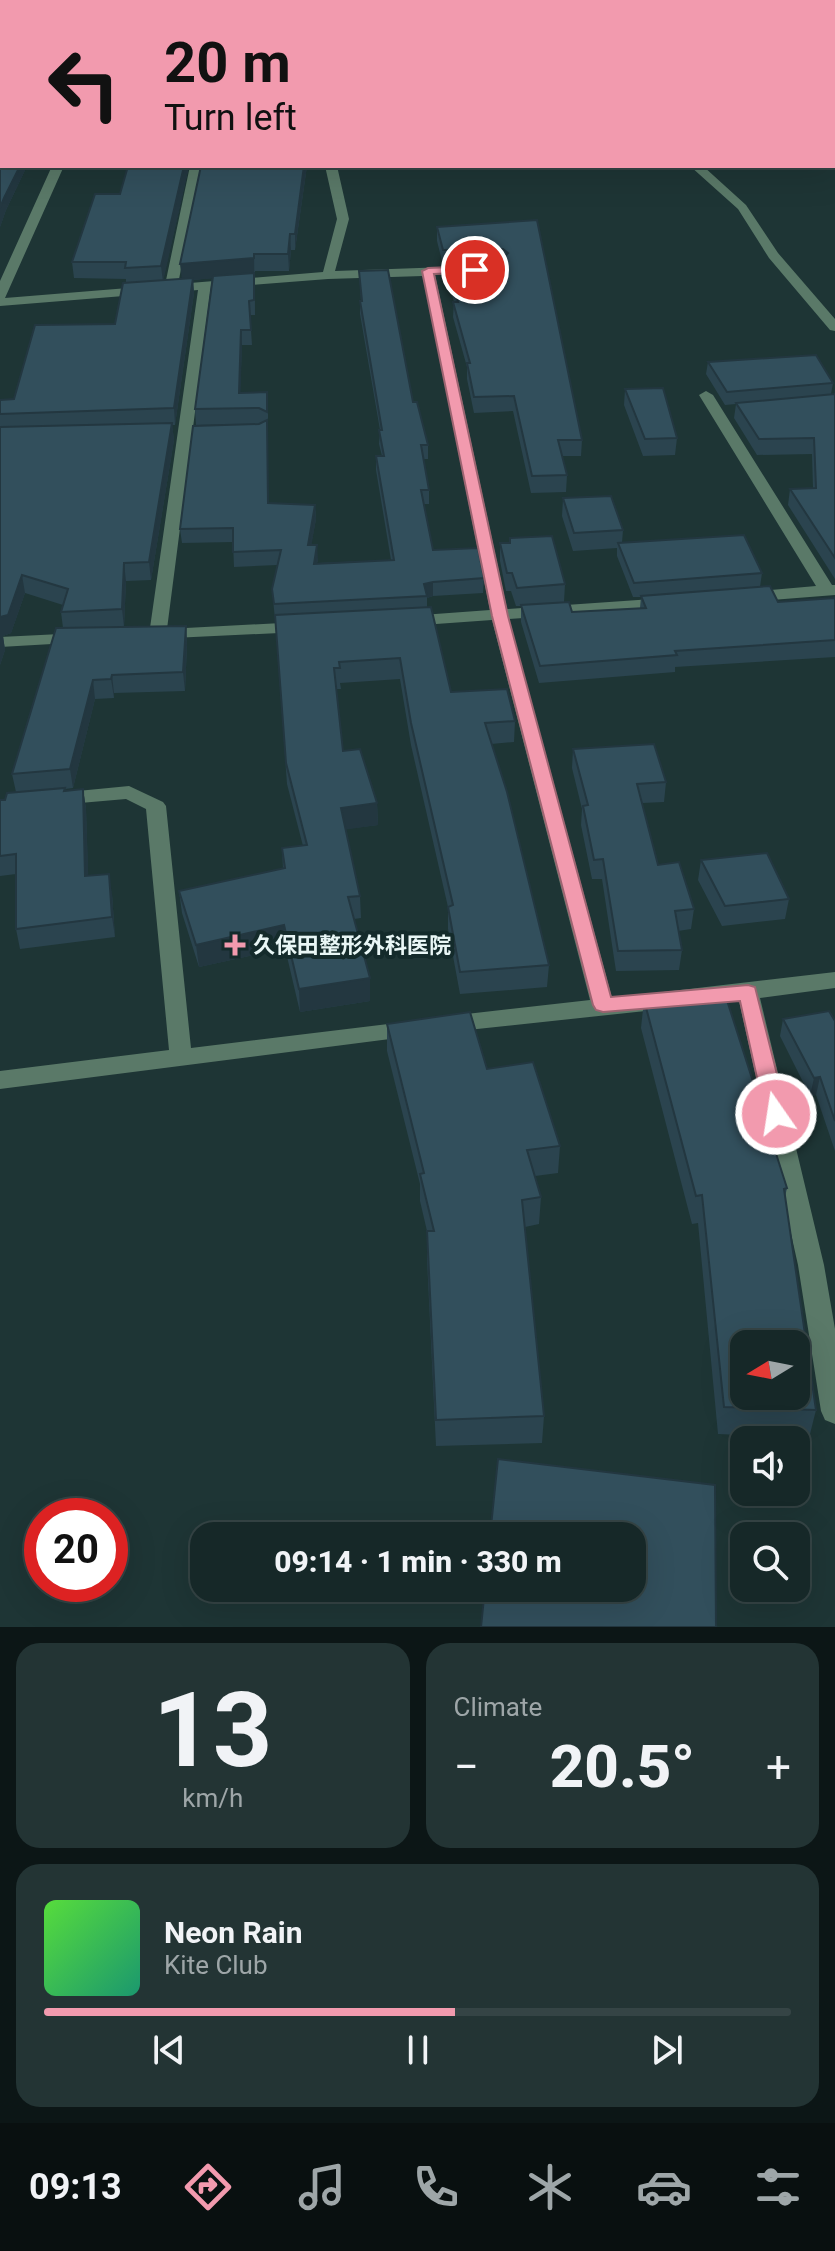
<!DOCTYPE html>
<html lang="en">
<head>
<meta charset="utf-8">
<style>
  :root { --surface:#162828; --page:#233434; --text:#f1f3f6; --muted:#9ea6a8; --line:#354445; --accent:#f29aae }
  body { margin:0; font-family:Roboto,"Noto Sans JP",sans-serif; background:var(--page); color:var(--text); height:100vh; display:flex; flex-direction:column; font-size:30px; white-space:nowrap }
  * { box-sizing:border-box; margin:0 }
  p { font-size:26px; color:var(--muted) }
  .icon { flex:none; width:44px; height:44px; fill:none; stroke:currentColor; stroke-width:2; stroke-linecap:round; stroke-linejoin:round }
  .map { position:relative; height:1627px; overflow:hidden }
  .sheet { display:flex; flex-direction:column; gap:16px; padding:16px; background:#0c1616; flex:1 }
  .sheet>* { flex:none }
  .guide { position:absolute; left:0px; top:0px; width:836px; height:168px; box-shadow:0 8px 32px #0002,0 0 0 2px var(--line); background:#f29aae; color:#111; overflow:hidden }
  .needle { width:52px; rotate:260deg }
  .tools { position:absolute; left:730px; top:1330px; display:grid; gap:16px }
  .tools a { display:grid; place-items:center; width:80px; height:80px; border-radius:16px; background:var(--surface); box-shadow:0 8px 32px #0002,0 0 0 2px var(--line); font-size:40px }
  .speed { position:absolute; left:24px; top:1498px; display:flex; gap:16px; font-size:40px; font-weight:700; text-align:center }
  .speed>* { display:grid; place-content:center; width:104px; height:104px; border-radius:50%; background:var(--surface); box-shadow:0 8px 32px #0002,0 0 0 2px var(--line); line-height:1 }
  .speed .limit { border:12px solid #d22; background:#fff; color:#111 }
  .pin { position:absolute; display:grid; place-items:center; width:68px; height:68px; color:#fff; margin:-34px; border:4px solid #fff; border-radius:50%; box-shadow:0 2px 8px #0007 }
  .me { position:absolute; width:88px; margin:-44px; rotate:347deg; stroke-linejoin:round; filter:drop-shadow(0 0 6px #0008) }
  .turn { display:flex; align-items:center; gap:28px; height:168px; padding:0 32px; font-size:36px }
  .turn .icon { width:104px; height:104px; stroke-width:2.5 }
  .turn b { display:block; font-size:56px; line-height:68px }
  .big { font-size:60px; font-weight:800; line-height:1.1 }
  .sheet .widget { flex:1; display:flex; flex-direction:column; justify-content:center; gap:12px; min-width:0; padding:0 28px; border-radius:24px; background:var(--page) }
  .sheet .dial { align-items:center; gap:0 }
  .dial b { font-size:104px; line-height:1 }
  .song { display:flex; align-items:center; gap:24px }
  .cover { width:96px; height:96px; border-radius:12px; background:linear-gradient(135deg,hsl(110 70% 55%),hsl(160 70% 35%)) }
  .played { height:8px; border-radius:4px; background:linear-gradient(90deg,var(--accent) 55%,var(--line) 55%) }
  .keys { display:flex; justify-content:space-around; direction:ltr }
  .heat { display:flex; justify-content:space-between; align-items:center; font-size:44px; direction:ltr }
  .sheet .tiles { flex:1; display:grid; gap:16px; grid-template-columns:1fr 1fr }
  .widget:last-child { grid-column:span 2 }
  .trip { position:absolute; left:190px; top:1522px; width:456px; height:80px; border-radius:24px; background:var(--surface); box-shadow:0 8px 32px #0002,0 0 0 2px var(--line); font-weight:800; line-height:80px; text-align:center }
  .menu { display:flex; height:128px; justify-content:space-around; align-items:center; background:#091010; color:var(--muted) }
  .menu .icon { width:56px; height:56px }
  .menu .active { color:var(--accent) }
  .menu b { font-size:36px; color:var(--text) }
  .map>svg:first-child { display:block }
</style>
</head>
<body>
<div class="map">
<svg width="835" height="1627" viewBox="0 0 835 1627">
  <rect width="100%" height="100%" fill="#1e3535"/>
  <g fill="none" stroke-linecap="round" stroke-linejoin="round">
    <path fill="#5a7968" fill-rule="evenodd" d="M499,0h8l1,2h-8z
      M542,0h8l1,2h-8z
      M584,0h9l1,2h-9z
      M692,0h9l1,2h-9z
      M834,116h1v6h-1z
      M52,166h12l-59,132 160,-13 25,-119h12l-24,118 145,-12 14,-53 -12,-53h12l12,53 -14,52 140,-5 6,4 -6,4 -40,1 72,334 160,-11 9,5 -9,5 -158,11 103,379 223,-26v16l-75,10 64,267 11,64v95l-10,-4 -4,-9 -23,-146 -59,-264 -290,31 -8,-2 -3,-6 3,-6 8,-2 141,-16 -98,-380 -84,6 -9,-5 9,-5 82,-6 -67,-334 -95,3 -117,9 -44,341 133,-7 9,5 -9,5 -148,7 -3,-4 49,-345 -198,16v-25z
      M690,166h13l43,39 32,48 57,66v12l-5,-1 -61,-72 -31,-49z
      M706,391l7,4 119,190h3v10l-88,7 -9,-5 9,-5 69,-6 -117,-191z
      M81,633l6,1 3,4 -3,4 -87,5v-10z
      M129,786l34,16 3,4 25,242 222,-27 8,2 3,6 -3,6 -421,54v-18l169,-21 -23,-241 -20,-10 -69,6 -10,-6 10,-6z"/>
  </g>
  <path fill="#2b444f" d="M0,0h97v2h-95v164h25l-21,44 -6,17z
    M771,0h64v38l-1,-36h-64z
    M189,166l-26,114 19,-1 19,-113h106l-12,84h-4l-2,21h-34v44h-5l2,30h-10l-2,48 28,15v95l47,2 1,14 -5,26 7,15 -1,3 74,-3 -15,-90v-14h6l-3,-12 1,-14 -20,-116v-13h1l-2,-30 54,131 15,43v14h-5l6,31v14h-5l9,46 51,28 -1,15 -50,3 -6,2v10l24,84 64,29 -1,21 -23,2 58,221 -2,22 -87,7 -12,-65v-22l-37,-162 -11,-66 -60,4 1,6h-5l7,62 34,52 1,22 -32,4 14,67 1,22 -7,1 16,59v23l-70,11 -15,-64 -86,19 -17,-54 -3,-22 104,-22 -1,-21 21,-2 -16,-62 -12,-165 -3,-30 5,-24 -43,2 -1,-25 -51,1 -2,-14 79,-105 -63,1 -1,-16 17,-131 -19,2 1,13 -19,132h-3l2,15 -23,140 -25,1 -2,46 62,-1 1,19 -2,46 -71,2v5l-19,1 -22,89 -8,1 1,2 17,-2 3,20 2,67 24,18 3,43 -95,12 -4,-20v-55l-16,2v-76h5l11,-8 -4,-18 51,-146 -2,-16 2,-7 -38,-12 -14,40 -8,3 2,14 -5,15v-265l14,-1 101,-75 11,-41v-4l-52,-1 -2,-16 48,-68z
    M537,220l45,220 -1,16h-19l5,19 -1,17 -35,1 -18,-82 -39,2 -7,-34v-12l-14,-50 1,-15 -7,-24v-13h-4l-6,-24v-14z
    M708,362l125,21 -2,11h4v185l-47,-74 2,-16 23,-1 -1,-34 -55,1 -23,-37 2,-14 -11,1 -19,-31z
    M625,389l52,49 -2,17 -32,1 -19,-51z
    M563,498l60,32 -1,13 140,30 -2,14 18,15 57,-4v59l-160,10v5l-136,11 -18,-61v-16h-5l-5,-15h-5l-6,-30v-18h9l1,-5 55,46 -1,18 8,10 68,-4 1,-11h-8l-16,-41v-8l-44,3 -11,-35z
    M573,749l93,33 -2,20 -22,1 16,62 36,44 -3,20 -13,2 4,19 -3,20 -63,1 -14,-92h-10l-11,-54 1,-16 -10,-41z
    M701,860l88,39 -4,20 -63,7 -24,-46z
    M644,1000l143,188 -2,9 31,213 -7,28 -91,-4 -20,-211 -6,1 -51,-196z
    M783,1019l52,2v130l-19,-56 -6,1 -30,-60z
    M387,1024l100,45 73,77 -2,27 -23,3 6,21 -2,27 -14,3 19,189 -2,27 -106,3 -9,-187v-28l-7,-30v-17l-33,-133z"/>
  <path fill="#233740" d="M20,166h7l-21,44 -6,17v-19l4,-10z
    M184,166h5l-26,116 -2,-16z
    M304,166h3l-12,84v-16z
    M290,234l1,16 -2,21 -1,-17z
    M254,254l1,61 -1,-40 -61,5 1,13 -19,132 -1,-17 8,-127 -2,-17z
    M241,330l1,15 -2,63 -1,-15z
    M172,423l2,17 -23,140 -2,-18z
    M315,505l1,14 -7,41 -1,-15z
    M317,545l1,15 -4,18v-14z
    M124,563l2,18 -2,46 -2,-18z
    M22,575l3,18 -14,40 -8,3 2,14 -5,15v-48z
    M433,582v14l-6,2 -3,-14z
    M186,626l1,19 -2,46 -2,-19z
    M112,675l2,18v5l-3,-19z
    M93,680l2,19 -22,89 -3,-19z
    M83,789l3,20 3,87 -4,-20z
    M377,803l1,22 -36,5 -1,-22z
    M109,874l3,20 3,43 -3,-20z
    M284,925l1,23 -86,19 -3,-22z
    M370,978v23l-70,11 -1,-23z
    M820,1077l-4,18 -6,1 4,-18z"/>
  <path fill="#324f5c" stroke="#233740" stroke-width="2" fill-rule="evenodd" d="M0,0h93l-1,2h-90v54h-2z
    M214,0h250l1,2h-251z
    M816,0h19v6l-1,1v-5h-15z
    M0,66h2v69h-2z
    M0,145h2v21h18l-16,32 -4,10z
    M128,166h56l-23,100 -36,2 1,-6h-54l23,-68h25z
    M201,166h103l-9,68h-5l-2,20h-34v4l-74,6z
    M537,220l45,220h-24l9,35 -35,1 -18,-80 -40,1 -7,-34h3l-17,-61h5l-11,-39 53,-2 8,-8 -5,-4 -60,1 -6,-23z
    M388,270l25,132h4l11,43h-7l8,45h-8l12,60 45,-2 6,30 -51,4 -9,2 3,12 -153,8 -2,-15 9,-39 -48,2v-24l-53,1 13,-103 66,-2 8,-4 1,83 47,2 -7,40h9l-3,19 80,-4 -18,-104h8l-5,-26h3l-22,-129h2l-3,-30z
    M254,273v27l-5,1 2,29h-10l-2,63 28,-1v20l-8,-4 -64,1 18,-133z
    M193,278l-19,130 -174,6v-14l14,-1 21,-74 80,-1 8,-41z
    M816,355l17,28 -106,9 -19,-30z
    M663,388l14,50 -32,1 -20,-50z
    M835,394v164l-45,-69 26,-1 -2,-50 -55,1 -23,-36z
    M172,423l-23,139 -25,1 -2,46 -61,3 7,-23 -46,-14 -14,40 -8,2v-190z
    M611,496l12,34 -49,3 -11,-35z
    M744,535l18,38 -128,10 -16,-40z
    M552,536l13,48 -48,4 -5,-15h-5l-7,-30h10v-5z
    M770,586l8,16 57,-4v42l-160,11 2,4 -137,11 -19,-61 48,-3 3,10 74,-4 -5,-12z
    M431,607l20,85 56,-3 8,32 -30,2 22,69 42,173 -89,7 -12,-65 5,-2 -42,-182 -11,-65 -61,4 1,6h-6l9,83 17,-2 17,54 -36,5 19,88 -12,1 22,81 -71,11 -15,-64 -88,20 -17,-54 106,-23 -3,-20 25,-3 -21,-82 -11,-148z
    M186,626l-3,46 -71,3 -1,4 -18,1 -23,89 -58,5 44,-146z
    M654,744l12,38 -29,2 21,81 21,-3 15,47 -19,2 7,39 -64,1 -15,-92 -9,1 -11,-54 5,-1 -15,-56z
    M65,788l-1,3 19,-2 2,87 24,-2 3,43 -96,12v-75l-16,2v-56h5l2,-7z
    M767,853l22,46 -64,7 -24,-46z
    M725,994l62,194 -3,1 32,221 -92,-3 -22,-212 -6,1 -52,-196zM744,1344h52v52h-52z
    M829,1011l6,10v100l-15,-44 -6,1 -31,-59z
    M470,1012l17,57 46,-7 27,84 -33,4 14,47 -19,3 22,216 -108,4 -9,-189h7l-14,-57 4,-1 -37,-149z
    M498,1459l217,26 1,142h-235l4,-39h147v-52h-142z"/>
  <path fill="#f29aae" stroke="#9d6471" stroke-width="2" d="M475,266l4,1v5l-45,2 74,342 103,381 137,-12 7,2 32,127 -3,6 -8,2 -8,-2 -3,-6 -25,-113 -137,11 -7,-2 -3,-5 -101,-389 -70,-345 6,-3z"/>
  <path fill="#f29aae" stroke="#142b2b" stroke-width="3" d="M231 933h8v8h8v8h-8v8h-8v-8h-8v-8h8z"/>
  <g text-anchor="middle" stroke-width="8" stroke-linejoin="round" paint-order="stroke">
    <g font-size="22" font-weight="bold" fill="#e9f7f6" stroke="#142b2b" text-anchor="start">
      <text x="253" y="953">久保田整形外科医院</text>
    </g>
  </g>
</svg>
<div class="tools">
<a><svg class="needle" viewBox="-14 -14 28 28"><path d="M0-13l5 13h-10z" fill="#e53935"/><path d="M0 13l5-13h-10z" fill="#9ea6a8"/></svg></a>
<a><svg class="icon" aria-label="sound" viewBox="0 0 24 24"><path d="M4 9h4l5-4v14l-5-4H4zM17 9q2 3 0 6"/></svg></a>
<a><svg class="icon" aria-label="search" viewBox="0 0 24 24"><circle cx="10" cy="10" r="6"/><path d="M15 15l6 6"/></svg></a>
</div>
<div class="speed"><div class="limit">20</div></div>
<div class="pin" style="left:475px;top:270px;background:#d93025"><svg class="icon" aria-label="arrive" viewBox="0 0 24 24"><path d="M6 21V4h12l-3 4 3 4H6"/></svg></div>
<svg class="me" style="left:776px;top:1114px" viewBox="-20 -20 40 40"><circle r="17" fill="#f29aae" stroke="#fff" stroke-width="3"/><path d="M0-11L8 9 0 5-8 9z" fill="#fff"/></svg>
<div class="trip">09:14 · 1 min · 330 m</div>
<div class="guide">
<div class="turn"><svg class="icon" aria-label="left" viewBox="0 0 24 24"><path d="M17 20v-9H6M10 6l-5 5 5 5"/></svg><div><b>20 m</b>Turn left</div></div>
</div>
</div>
<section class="sheet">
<div class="tiles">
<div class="widget dial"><b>13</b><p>km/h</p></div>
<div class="widget"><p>Climate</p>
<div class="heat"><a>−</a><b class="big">20.5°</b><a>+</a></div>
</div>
<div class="widget">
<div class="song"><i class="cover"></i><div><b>Neon Rain</b><p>Kite Club</p></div></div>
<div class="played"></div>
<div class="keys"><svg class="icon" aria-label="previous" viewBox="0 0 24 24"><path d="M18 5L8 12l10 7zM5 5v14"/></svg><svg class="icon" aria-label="pause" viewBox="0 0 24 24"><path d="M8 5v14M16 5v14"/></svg><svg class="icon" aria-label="next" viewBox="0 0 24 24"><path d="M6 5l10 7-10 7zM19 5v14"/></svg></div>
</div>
</div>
</section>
<nav class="menu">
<b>09:13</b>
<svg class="icon active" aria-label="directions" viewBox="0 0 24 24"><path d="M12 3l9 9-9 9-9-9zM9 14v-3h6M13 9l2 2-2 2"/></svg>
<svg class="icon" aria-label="music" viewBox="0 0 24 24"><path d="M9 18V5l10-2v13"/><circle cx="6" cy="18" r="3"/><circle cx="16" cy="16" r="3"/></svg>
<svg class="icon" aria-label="phone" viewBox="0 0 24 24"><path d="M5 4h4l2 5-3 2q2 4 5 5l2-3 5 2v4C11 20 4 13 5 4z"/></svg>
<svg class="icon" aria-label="climate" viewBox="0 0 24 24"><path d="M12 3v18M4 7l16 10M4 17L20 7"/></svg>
<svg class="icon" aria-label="car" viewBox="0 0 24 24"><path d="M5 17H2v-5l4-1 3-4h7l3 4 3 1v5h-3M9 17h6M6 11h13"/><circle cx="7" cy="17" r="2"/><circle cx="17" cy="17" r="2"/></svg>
<svg class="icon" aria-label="filters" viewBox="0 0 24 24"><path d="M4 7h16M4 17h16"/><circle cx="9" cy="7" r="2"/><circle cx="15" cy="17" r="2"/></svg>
</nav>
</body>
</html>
